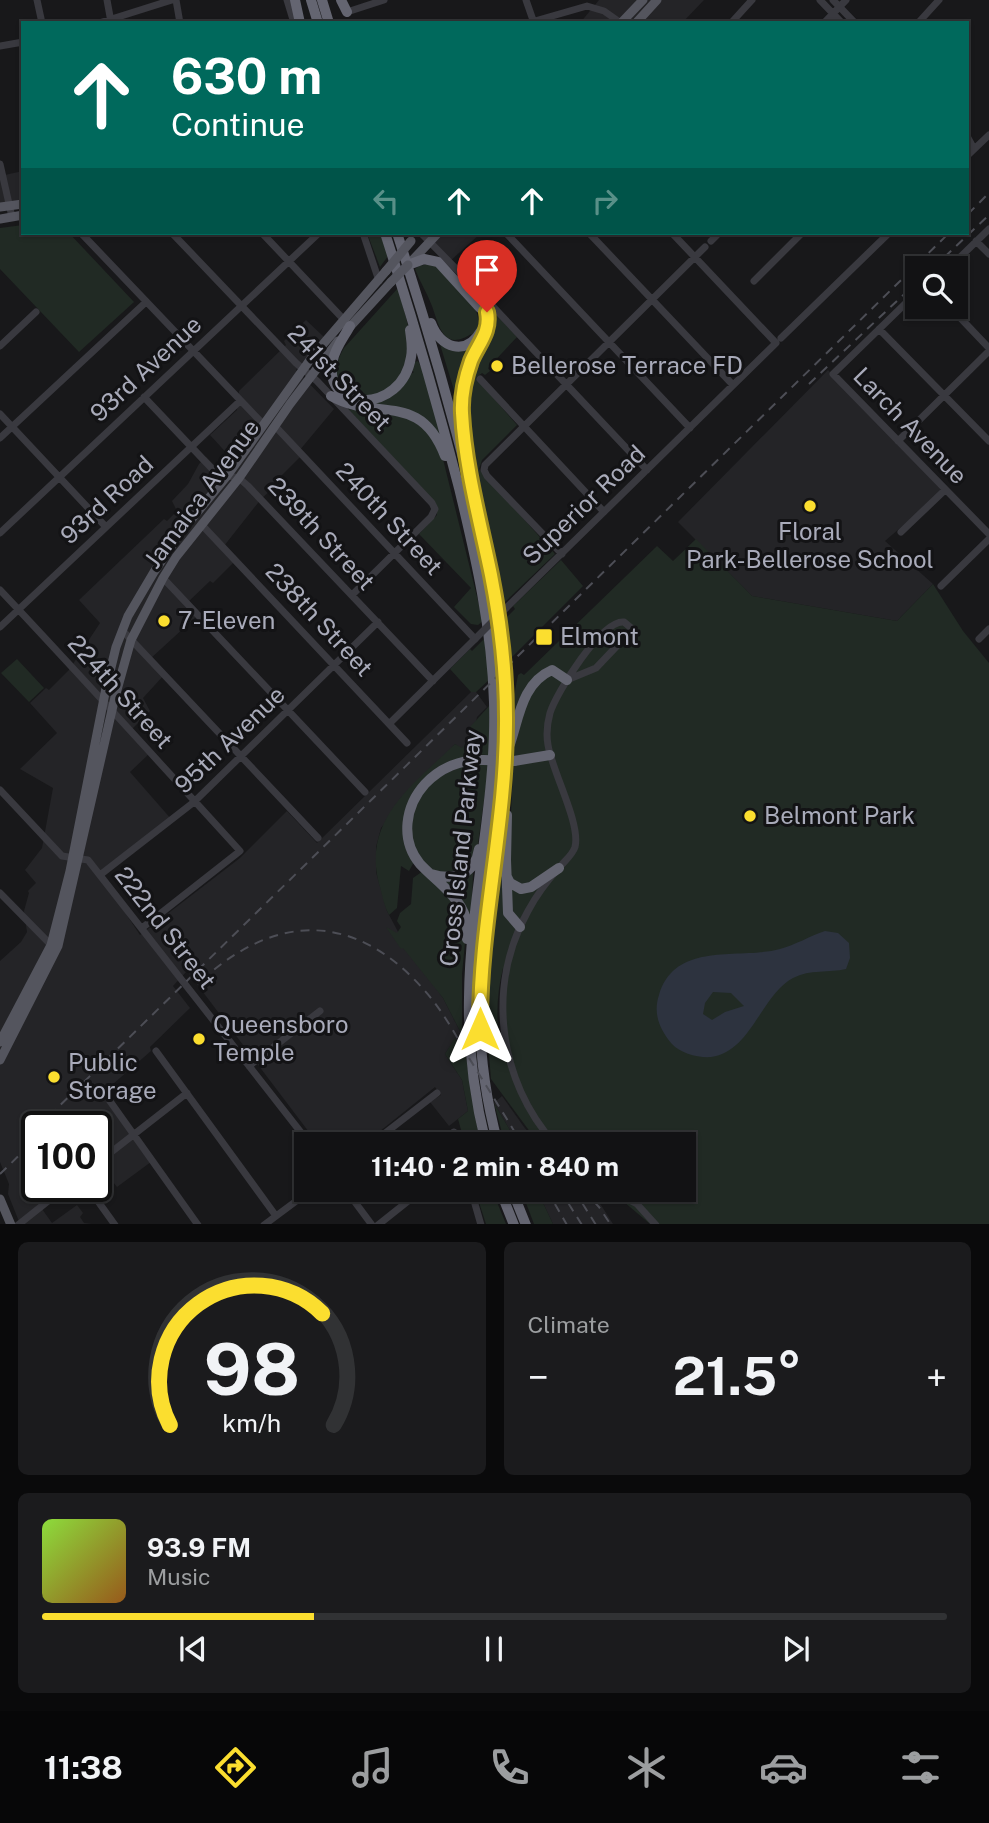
<!DOCTYPE html>
<html lang="en">
<head>
<meta charset="utf-8">
<style>
  :root { --surface:#121214; --page:#1b1b1d; --text:#f1f3f6; --muted:#9c9ea0; --line:#313234; --accent:#fbde2f }
  body { margin:0; font-family:"Public Sans",sans-serif; background:var(--page); color:var(--text); height:100vh; display:flex; flex-direction:column; font-size:26px; white-space:nowrap }
  * { box-sizing:border-box; margin:0 }
  p { font-size:23px; color:var(--muted) }
  .icon { flex:none; width:38px; height:38px; fill:none; stroke:currentColor; stroke-width:2; stroke-linecap:round; stroke-linejoin:round }
  .map { position:relative; height:1224px; overflow:hidden }
  .drawer { display:flex; flex-direction:column; gap:18px; padding:18px; background:#0a0a0b; flex:1 }
  .drawer>* { flex:none }
  .banner { position:absolute; left:21px; top:21px; width:948px; height:214px; border-radius:0px; box-shadow:0 2px 5px #0004,0 0 0 2px var(--line); background:#00695c; color:#fff; overflow:hidden }
  .tools { position:absolute; left:905px; top:256px; display:grid; gap:14px }
  .tools a { display:grid; place-items:center; width:63px; height:63px; border-radius:0px; background:var(--surface); box-shadow:0 2px 5px #0004,0 0 0 2px var(--line); font-size:35px }
  .speed { position:absolute; left:21px; top:1111px; display:flex; gap:14px; font-size:35px; font-weight:700; text-align:center }
  .speed>* { display:grid; place-content:center; width:91px; height:91px; border-radius:50%; background:var(--surface); box-shadow:0 2px 5px #0004,0 0 0 2px var(--line); line-height:1 }
  .speed .limit { border:4px solid #111; border-radius:10px; background:#fff; color:#111 }
  .pin { position:absolute; display:grid; place-items:center; width:60px; height:60px; color:#fff; margin:-72px -30px; border-radius:50% 50% 50% 0; rotate:-45deg; box-shadow:0 0 7px #0007 }
  .pin .icon { rotate:45deg }
  .me { position:absolute; width:77px; margin:-38px; rotate:0deg; stroke-linejoin:round; filter:drop-shadow(0 0 5px #0008) }
  .turn { display:flex; align-items:center; gap:24px; height:147px; padding:0 35px; font-size:32px }
  .turn .icon { width:91px; height:91px; stroke-width:2.5 }
  .turn b { display:block; font-size:49px; line-height:60px }
  .lanes { display:flex; align-items:center; height:66px; padding:0 35px; background:#0003; justify-content:center; gap:35px; direction:ltr }
  .lanes .off { opacity:.35 }
  .big { font-size:52px; font-weight:700; line-height:1.1 }
  .drawer .tile { flex:1; display:flex; flex-direction:column; justify-content:center; gap:10px; min-width:0; padding:0 24px; border-radius:10px; background:var(--page) }
  .drawer .dial { align-items:center; gap:0 }
  .dial svg { height:182px; overflow:visible; fill:none; stroke:var(--line); stroke-width:7; stroke-linecap:round; text-anchor:middle }
  .dial text { fill:var(--text); stroke:none }
  .song { display:flex; align-items:center; gap:21px }
  .cover { width:84px; height:84px; border-radius:10px; background:linear-gradient(135deg,hsl(90 70% 55%),hsl(30 70% 35%)) }
  .played { height:7px; border-radius:4px; background:linear-gradient(90deg,var(--accent) 30%,var(--line) 30%) }
  .keys { display:flex; justify-content:space-around; direction:ltr }
  .heat { display:flex; justify-content:space-between; align-items:center; font-size:38px; direction:ltr }
  .drawer .tiles { flex:1; display:grid; gap:18px; grid-template-columns:1fr 1fr }
  .tile:last-child { grid-column:span 2 }
  .trip { position:absolute; left:294px; top:1132px; width:402px; height:70px; border-radius:0px; background:var(--surface); box-shadow:0 2px 5px #0004,0 0 0 2px var(--line); font-weight:700; line-height:70px; text-align:center }
  .tab-bar { display:flex; height:112px; justify-content:space-around; align-items:center; background:#070708; color:var(--muted) }
  .tab-bar .icon { width:49px; height:49px }
  .tab-bar .selected { color:var(--accent) }
  .tab-bar b { font-size:32px; color:var(--text) }
  .map>svg:first-child { display:block }
</style>
</head>
<body>
<div class="map">
<svg width="989" height="1225" viewBox="0 0 989 1225">
  <rect width="100%" height="100%" fill="#18181a"/>
  <path fill="#242427" d="M599,0h105l-22,23h-102z
    M23,171v30l-23,3v-28z
    M421,233h60l-33,30z
    M306,320l18,17 -28,33 38,39 -35,42 3,4 -21,21 2,3 -22,20 -37,47 12,14 -23,23 -3,-2 -23,22 11,12 -48,44 14,16 -21,23 7,13 -19,19 19,23 -20,19 42,48 -72,55 40,60 100,-77 47,-47 30,32 154,-151h5l11,15 -10,10 -3,15 -12,17 -7,-5 -74,84 -5,19v25l11,39 18,34 38,53 19,37 -4,8 -3,-4 -10,15 17,26 6,31 -19,15 -19,-24 11,-7 -6,-8 -71,57h-46l-131,-173 -14,15 17,22 -40,39 1,4 -46,40 50,68 -38,28 -18,-23 -3,1v-38h-59v59l33,1 -28,22 10,14 25,-18 6,8 -3,4 4,6 8,1h-72l-12,-30 1,-10 -9,-22v-201l21,-19 6,-10 -3,-21 5,-18 -1,-2 8,-8 -11,-13 17,-22 11,-60 -33,-19 37,-36 -27,-30 16,-15 3,2 20,-20 31,-47 -21,-23 85,-81 3,2 10,-10 -5,-10 16,-17 11,-20 7,-7 16,16 10,-14 -22,-24 27,-25 2,-19 47,-46 -2,-4z
    M828,370l116,120 -59,51 48,43 -36,37 -145,-25 -74,-74z
    M502,1096l22,31 15,17h-21l-24,-41z
    M537,1190h49l15,15 12,19h-60z"/>
  <path fill="#212a24" fill-rule="evenodd" d="M23,225v8h46l65,69 -55,50 -79,-83v-41z
    M367,233h13l8,23 -8,11z
    M428,264l10,2c17,19 53,43 36,71l-3,-3c-28,18 -32,-9 -39,-28 -5,-13 -12,-24 -17,-37l4,-3z
    M398,288c5,20 14,43 12,65 -4,62 -101,54 -66,-5z
    M489,307l28,30 -29,31 2,3 -5,4 -3,-2 -6,5 41,47 -35,35 -3,9 76,85 -50,48h-2l-35,-162 -1,-29 5,-28 -3,-2z
    M439,341l35,7 -17,52z
    M418,361l6,12 20,74 -16,-23 -62,-20 48,-32 -3,-2 1,-7z
    M348,409l60,8 21,15 12,19 42,170 -5,4 -7,-1 -17,-17 17,-19 -52,-54 18,-19 -1,-11z
    M696,539l56,57 145,25 36,-37 30,47 26,32v561h-339l-40,-34h74v-46h-145l-48,-65 -5,-60 1,-41 10,-102 2,-10 3,1 7,-54 2,-1 5,-102 -5,12v-19l2,-1 5,-27 3,-2 3,2 133,-129 16,15zM503,968l-1,76 -1,1c-6,-24 -4,-53 2,-77z
    M561,560l22,26 -73,73 -4,-41 9,-9 -2,-3z
    M485,638l4,42 -13,12h-5l-21,-23 20,-20 2,2z
    M17,659l27,29 -15,14 -28,-29z
    M490,705l-1,59 -12,87 -4,10 -14,12c-8,0 -20,1 -26,-3 -28,-17 -26,-60 -7,-82 16,-17 42,-22 60,-33l-10,-1 -23,7 -45,45 6,56 -5,9 -8,-5 -4,42 -8,7c-5,-9 -7,-21 -10,-31 -17,-65 35,-100 76,-140l7,4 12,-16 -4,-5z
    M423,871l36,36 7,25 -4,42v61l-19,-37 -40,-50 -2,1 -15,-22 11,6 4,-6 -4,-6 3,-8 11,-9 2,-26z
    M472,872l1,2 -2,48 -27,-41z
    M455,1038l11,19 14,87h-15l-7,-25 10,-8 -6,-31 -17,-26z
    M494,1103l24,41h-13z
    M475,1190h17l14,34h-20z
    M521,1190h16l16,34h-19z"/>
  <path fill="#2d333f" fill-rule="evenodd" d="M825,931l13,2 11,10 1,15 -4,11c-17,4 -36,0 -53,9 -32,17 -42,74 -82,79 -13,1 -31,-4 -39,-13 -13,-15 -19,-31 -13,-49 16,-55 81,-35 121,-46 15,-4 30,-13 45,-18zM713,992l18,1 13,13 -19,6 -13,8 -9,-6 2,-11z"/>
  <g fill="none" stroke-linecap="round" stroke-linejoin="round">
    <path stroke="#39393f" stroke-width="7" d="M37,0l5,23
      M107,0l4,22
      M176,0l4,23
      M287,0l7,23
      M526,0l8,23
      M820,0l22,23
      M833,0l22,23
      M347,12l37,-12
      M99,23l73,-23
      M528,23l59,-17 17,5 17,12
      M731,23l21,-23
      M824,23l22,-23
      M918,23l21,-23
      M0,46l23,-4
      M968,138l6,11 -6,-3
      M968,155l21,-20
      M0,164l12,53
      M81,233l183,192
      M172,233l124,130 21,18 115,122 3,6 -4,8 -79,78
      M262,233l85,90
      M363,233l16,48
      M421,233l48,49
      M506,233l184,195
      M589,233l144,152
      M711,241l8,-8
      M976,241l13,13
      M949,268l40,-39
      M754,281l48,-48
      M482,295l165,175
      M917,295l-8,5 -76,74 156,160
      M949,306l40,42
      M879,329l110,112
      M781,338l108,-105
      M0,346l36,-34
      M480,379l124,133
      M144,397l73,77 22,4 9,8 185,195
      M0,414l106,113
      M275,426l200,213 -85,84
      M0,438l146,-136
      M898,441l91,-90
      M201,524l206,219
      M901,532l44,-42
      M0,533l319,-300
      M562,554l-75,-78 -3,-6 1,-5 220,-218
      M163,578l202,214
      M941,586l48,-47
      M0,590c81,86 160,173 240,261l-98,77
      M506,608l270,-265 -104,-110
      M0,627l240,-226
      M122,630l196,208
      M979,639l10,-10
      M567,680l29,-12 37,-39
      M0,790l62,66 26,4 222,284
      M100,875l94,-73 184,-180
      M0,893l53,54
      M156,1051l120,165
      M249,1066l71,-55
      M107,1097l91,128
      M454,1132l3,12
      M371,1144l66,-51
      M555,1144c-57,-63 -69,-158 -27,-233 8,-15 19,-30 31,-43 5,-7 13,-12 16,-21 6,-23 -23,-76 -27,-102 -2,-11 -1,-21 2,-32 6,-20 52,-94 74,-91l12,10
      M96,1164l91,-71
      M87,1186l28,39
      M346,1190l26,35
      M471,1190l10,35
      M610,1190l27,14 19,21
      M18,1225l49,-39
      M264,1225l47,-35
      M378,1225l44,-35"/>
    <path stroke="#54555e" stroke-width="9" d="M621,23l22,-23
      M636,23l21,-23
      M0,207l23,-3
      M0,219l23,-4
      M408,265l30,-32
      M347,330l44,-48
      M0,1042l51,-97 19,-74 36,-183 10,-41 12,-31 26,-44 27,-40 46,-56 85,-119 74,-86
      M0,1060l58,-114 57,-249 16,-57 32,-62 13,-21 63,-79 51,-74 48,-63
      M0,1199l11,26"/>
    <path stroke="#646571" stroke-width="10" d="M295,0l5,23
      M311,0l7,23
      M322,0l7,23
      M341,0l6,12
      M385,233c27,84 52,169 74,255 17,70 33,141 35,214 3,99 -24,196 -25,295 -1,50 5,99 17,147
      M397,233c28,86 53,172 75,260 18,74 34,148 34,225 1,90 -22,179 -26,269 -2,53 4,106 18,157
      M408,265l16,-6 14,3 42,46
      M431,323c9,25 35,34 50,8
      M350,326c-6,11 -15,22 -17,34 -12,53 69,55 78,-3 2,-10 0,-18 -1,-27
      M331,396c45,26 89,-6 114,60
      M466,442c-4,-28 -6,-54 5,-81 6,-13 18,-25 18,-40 -1,-17 -14,-30 -23,-43
      M510,744c9,-26 12,-61 42,-74l15,10
      M514,761l36,-6
      M507,815l-1,45 2,53 12,14
      M431,874c23,7 44,1 48,-25
      M506,875l4,8 11,6 10,-2 28,-19
      M467,939c1,-11 0,-22 -6,-32 -10,-17 -28,-29 -41,-43 -20,-24 -15,-58 5,-80 15,-16 36,-25 58,-24
      M500,1190l14,35
      M512,1190l14,35"/>
    <path stroke="#4d4e56" stroke-width="2" stroke-dasharray="9 7" stroke-linecap="butt" d="M968,214l21,-21
      M933,268l56,-53
      M809,384l108,-102
      M202,980c76,-69 155,-67 223,11 17,19 29,41 41,62 19,31 38,61 56,91
      M38,1127l911,-894
      M0,1174l37,-36
      M547,1190l20,35
      M560,1190l22,35
      M574,1190l22,35
      M583,1190l16,17 12,18"/>
    <path stroke="#39393f" stroke-width="7" d="M475,639l31,-31"/>
    <path stroke="#54555e" stroke-width="9" d="M386,271l25,-30
      M391,282l17,-17"/>
    <path stroke="#646571" stroke-width="10" d="M483,760l31,1"/>
  </g>
  <g fill="none" stroke-linecap="round" stroke-linejoin="round">
    <defs>
      <path id="route" d="M480,1029c-1,-105 27,-207 26,-312 0,-48 -6,-96 -15,-142 -11,-54 -26,-107 -29,-162 -1,-18 3,-35 9,-52 7,-17 20,-29 16,-49"/>
    </defs>
    <use href="#route" stroke="#a3901f" stroke-width="18"/>
    <use href="#route" stroke="#fbde2f" stroke-width="12"/>
  </g>
  <g fill="#fbde2f" stroke="#131315" stroke-width="2.5">
    <circle cx="497" cy="366" r="7"/>
    <circle cx="810" cy="506" r="7"/>
    <circle cx="164" cy="621" r="7"/>
    <rect x="535" y="628" width="18" height="18" rx="3.5"/>
    <circle cx="750" cy="816" r="7"/>
    <circle cx="199" cy="1039" r="7"/>
    <circle cx="54" cy="1077" r="7"/>
  </g>
  <g text-anchor="middle" stroke-width="6" stroke-linejoin="round" paint-order="stroke">
    <g font-size="24" fill="#a9abba" stroke="#131315" text-anchor="start">
      <text x="511" y="374">Bellerose Terrace FD</text>
      <text x="810" y="540" text-anchor="middle">Floral<tspan x="810" dy="28">Park-Bellerose School</tspan></text>
      <text x="178" y="629">7-Eleven</text>
      <text x="560" y="645">Elmont</text>
      <text x="764" y="824">Belmont Park</text>
      <text x="213" y="1033">Queensboro<tspan x="213" dy="28">Temple</tspan></text>
      <text x="68" y="1071">Public<tspan x="68" dy="28">Storage</tspan></text>
    </g>
    <g font-size="24" fill="#a9abba" stroke="#131315">
      <text transform="translate(146 369) rotate(-43)" y="8">93rd Avenue</text>
      <text transform="translate(339 378) rotate(46)" y="8">241st Street</text>
      <text transform="translate(910 426) rotate(46)" y="8">Larch Avenue</text>
      <text transform="translate(202 494) rotate(-54)" y="8">Jamaica Avenue</text>
      <text transform="translate(107 500) rotate(-43)" y="8">93rd Road</text>
      <text transform="translate(584 505) rotate(-44)" y="8">Superior Road</text>
      <text transform="translate(389 519) rotate(47)" y="8">240th Street</text>
      <text transform="translate(321 534) rotate(47)" y="8">239th Street</text>
      <text transform="translate(319 620) rotate(47)" y="8">238th Street</text>
      <text transform="translate(120 692) rotate(48)" y="8">224th Street</text>
      <text transform="translate(230 740) rotate(-44)" y="8">95th Avenue</text>
      <text transform="translate(461 848) rotate(-84)" y="8">Cross Island Parkway</text>
      <text transform="translate(165 928) rotate(52)" y="8">222nd Street</text>
    </g>
  </g>
</svg>
<div class="tools">
<a><svg class="icon" aria-label="search" viewBox="0 0 24 24"><circle cx="10" cy="10" r="6"/><path d="M15 15l6 6"/></svg></a>
</div>
<div class="speed"><div class="limit">100</div></div>
<div class="pin" style="left:487px;top:312px;background:#d93025"><svg class="icon" aria-label="arrive" viewBox="0 0 24 24"><path d="M6 21V4h12l-3 4 3 4H6"/></svg></div>
<svg class="me" style="left:480px;top:1029px" viewBox="-20 -20 40 40"><path d="M0-17L14 15 0 8-14 15z" fill="#fbde2f" stroke="#fff" stroke-width="4"/></svg>
<div class="trip">11:40 · 2 min · 840 m</div>
<div class="banner">
<div class="turn"><svg class="icon" aria-label="ahead" viewBox="0 0 24 24"><path d="M12 20V5M6 11l6-6 6 6"/></svg><div><b>630 m</b>Continue</div></div>
<div class="lanes"><svg class="icon off" aria-label="left" viewBox="0 0 24 24"><path d="M17 20v-9H6M10 6l-5 5 5 5"/></svg><svg class="icon" aria-label="ahead" viewBox="0 0 24 24"><path d="M12 20V5M6 11l6-6 6 6"/></svg><svg class="icon" aria-label="ahead" viewBox="0 0 24 24"><path d="M12 20V5M6 11l6-6 6 6"/></svg><svg class="icon off" aria-label="right" viewBox="0 0 24 24"><path d="M7 20v-9h11M14 6l5 5-5 5"/></svg></div>
</div>
</div>
<section class="drawer">
<div class="tiles">
<div class="tile dial"><svg viewBox="0 0 100 80">
<path d="M14 69A42 42 0 1 1 86 69"/>
<path d="M14 69A42 42 0 0 1 81 20" stroke="#fbde2f"/>
<text x="50" y="56" font-size="32" font-weight="700">98</text>
<text x="50" y="72" font-size="11">km/h</text>
</svg></div>
<div class="tile"><p>Climate</p>
<div class="heat"><a>−</a><b class="big">21.5°</b><a>+</a></div>
</div>
<div class="tile">
<div class="song"><i class="cover"></i><div><b>93.9 FM</b><p>Music</p></div></div>
<div class="played"></div>
<div class="keys"><svg class="icon" aria-label="previous" viewBox="0 0 24 24"><path d="M18 5L8 12l10 7zM5 5v14"/></svg><svg class="icon" aria-label="pause" viewBox="0 0 24 24"><path d="M8 5v14M16 5v14"/></svg><svg class="icon" aria-label="next" viewBox="0 0 24 24"><path d="M6 5l10 7-10 7zM19 5v14"/></svg></div>
</div>
</div>
</section>
<nav class="tab-bar">
<b>11:38</b>
<svg class="icon selected" aria-label="directions" viewBox="0 0 24 24"><path d="M12 3l9 9-9 9-9-9zM9 14v-3h6M13 9l2 2-2 2"/></svg>
<svg class="icon" aria-label="music" viewBox="0 0 24 24"><path d="M9 18V5l10-2v13"/><circle cx="6" cy="18" r="3"/><circle cx="16" cy="16" r="3"/></svg>
<svg class="icon" aria-label="phone" viewBox="0 0 24 24"><path d="M5 4h4l2 5-3 2q2 4 5 5l2-3 5 2v4C11 20 4 13 5 4z"/></svg>
<svg class="icon" aria-label="climate" viewBox="0 0 24 24"><path d="M12 3v18M4 7l16 10M4 17L20 7"/></svg>
<svg class="icon" aria-label="car" viewBox="0 0 24 24"><path d="M5 17H2v-5l4-1 3-4h7l3 4 3 1v5h-3M9 17h6M6 11h13"/><circle cx="7" cy="17" r="2"/><circle cx="17" cy="17" r="2"/></svg>
<svg class="icon" aria-label="filters" viewBox="0 0 24 24"><path d="M4 7h16M4 17h16"/><circle cx="9" cy="7" r="2"/><circle cx="15" cy="17" r="2"/></svg>
</nav>
</body>
</html>
